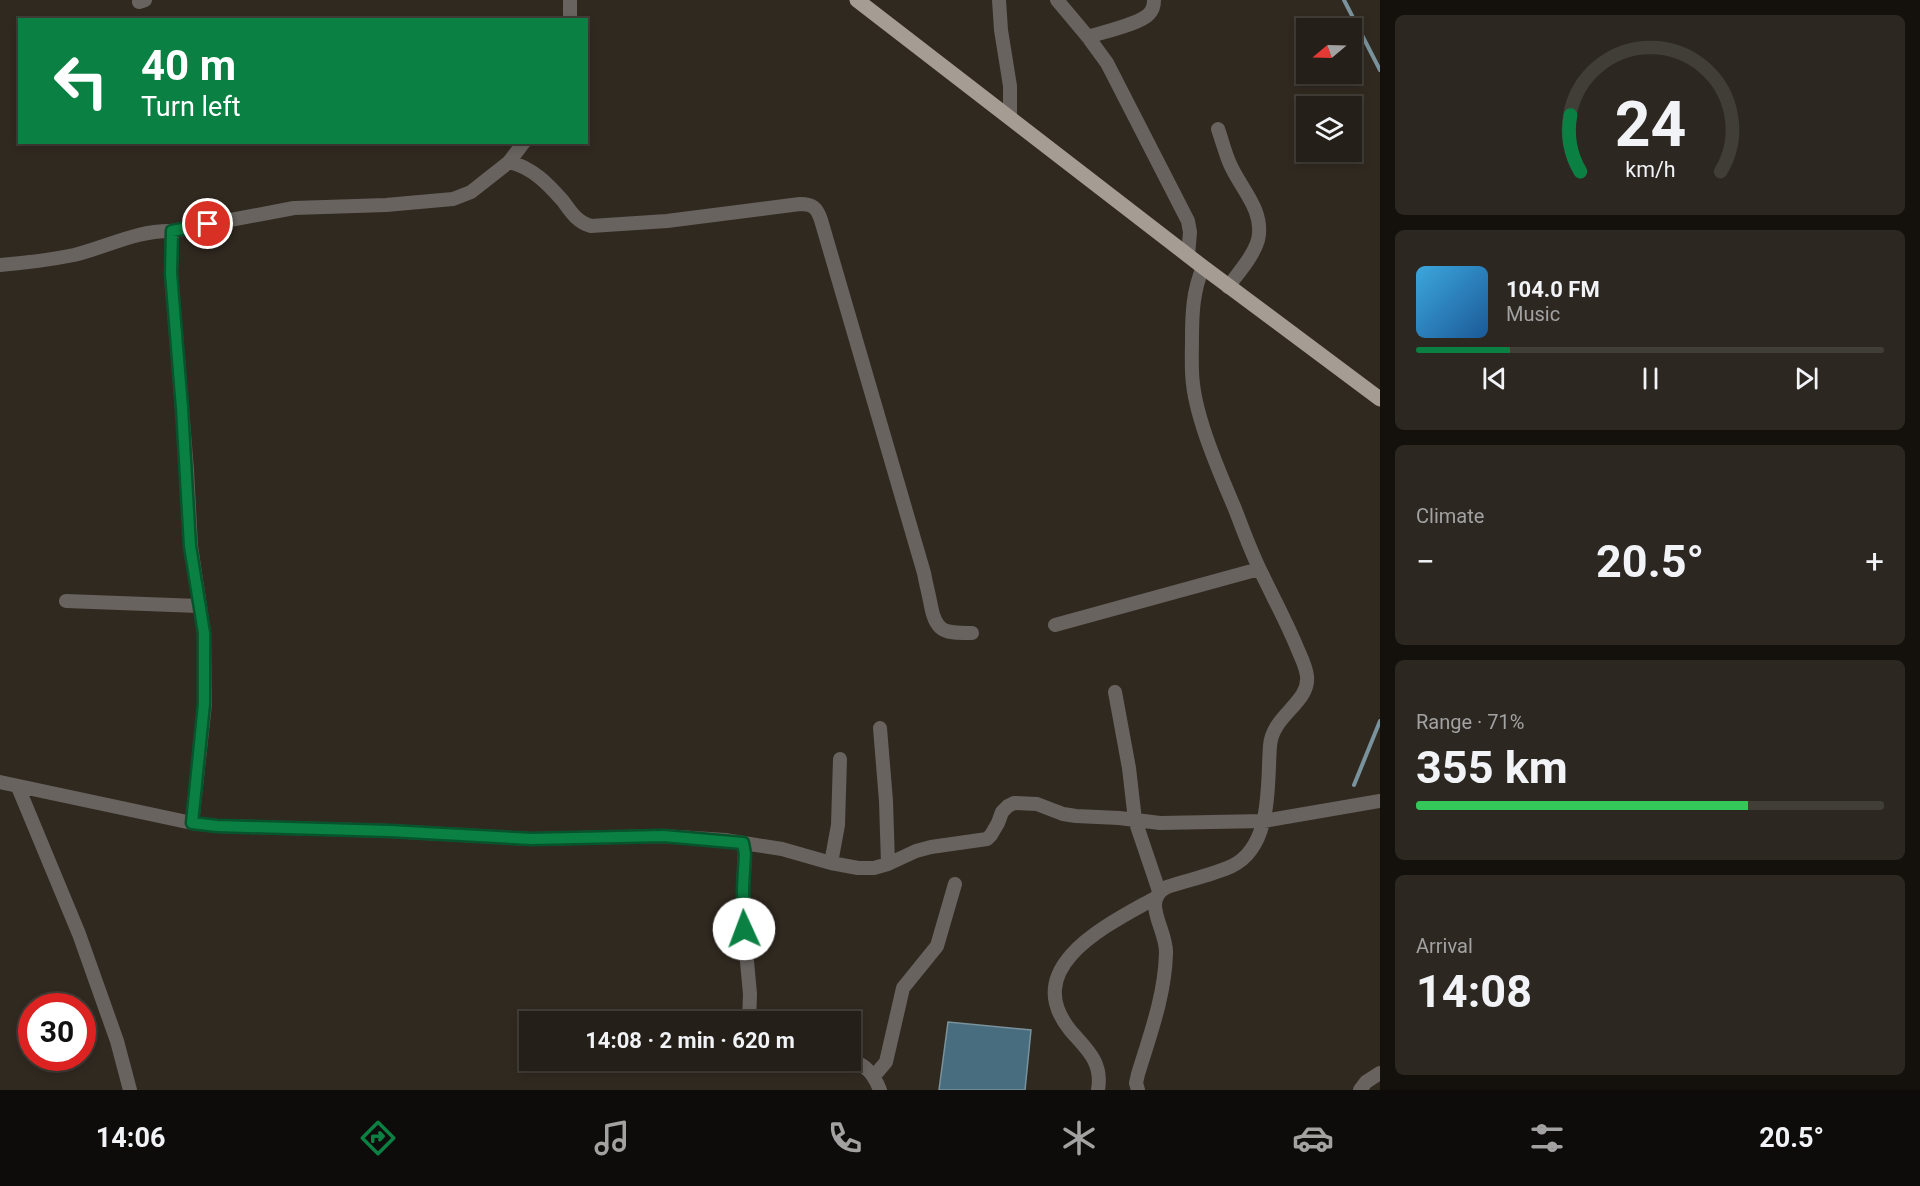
<!DOCTYPE html>
<html lang="en">
<head>
<meta charset="utf-8">
<style>
  :root { --surface:#241f18; --page:#2c2721; --text:#f1f3f6; --muted:#a3a2a2; --line:#413d37; --accent:#0b8043 }
  body { margin:0; font-family:Roboto,sans-serif; background:var(--page); color:var(--text); height:100vh; display:flex; flex-direction:column; font-size:22px; white-space:nowrap }
  * { box-sizing:border-box; margin:0 }
  p { font-size:20px; color:var(--muted) }
  .icon { flex:none; width:33px; height:33px; fill:none; stroke:currentColor; stroke-width:2; stroke-linecap:round; stroke-linejoin:round }
  .map { position:relative; flex:1; overflow:hidden }
  .drawer { display:flex; flex-direction:column; gap:15px; padding:15px; background:#14110d; width:540px }
  .drawer>* { flex:none }
  .top-card { position:absolute; left:18px; top:18px; width:570px; height:126px; border-radius:0px; box-shadow:0 3px 9px #0003,0 0 0 2px var(--line); background:#0b8043; color:#fff; overflow:hidden }
  .needle { width:39px; rotate:251deg }
  .controls { position:absolute; left:1296px; top:18px; display:grid; gap:12px }
  .controls a { display:grid; place-items:center; width:66px; height:66px; border-radius:0px; background:var(--surface); box-shadow:0 3px 9px #0003,0 0 0 2px var(--line); font-size:30px }
  .speed { position:absolute; left:18px; top:993px; display:flex; gap:12px; font-size:30px; font-weight:700; text-align:center }
  .speed>* { display:grid; place-content:center; width:78px; height:78px; border-radius:50%; background:var(--surface); box-shadow:0 3px 9px #0003,0 0 0 2px var(--line); line-height:1 }
  .speed .limit { border:9px solid #d22; background:#fff; color:#111 }
  .pin { position:absolute; display:grid; place-items:center; width:51px; height:51px; color:#fff; margin:-26px; border:3px solid #fff; border-radius:50%; box-shadow:0 2px 6px #0007 }
  .me { position:absolute; width:66px; margin:-33px; rotate:358deg; stroke-linejoin:round; filter:drop-shadow(0 0 4px #0008) }
  .turn { display:flex; align-items:center; gap:21px; height:126px; padding:0 24px; font-size:27px }
  .turn .icon { width:78px; height:78px; stroke-width:2.5 }
  .turn b { display:block; font-size:42px; line-height:51px }
  .big { font-size:45px; font-weight:700; line-height:1.1 }
  .drawer .card { flex:1; display:flex; flex-direction:column; justify-content:center; gap:9px; min-width:0; padding:0 21px; border-radius:9px; background:var(--page) }
  .drawer .dial { align-items:center; gap:0 }
  .dial svg { height:156px; overflow:visible; fill:none; stroke:var(--line); stroke-width:7; stroke-linecap:round; text-anchor:middle }
  .dial text { fill:var(--text); stroke:none }
  .song { display:flex; align-items:center; gap:18px }
  .cover { width:72px; height:72px; border-radius:9px; background:linear-gradient(135deg,hsl(200 70% 55%),hsl(210 70% 35%)) }
  .played { height:6px; border-radius:3px; background:linear-gradient(90deg,var(--accent) 20%,var(--line) 20%) }
  .keys { display:flex; justify-content:space-around; direction:ltr }
  .heat { display:flex; justify-content:space-between; align-items:center; font-size:33px; direction:ltr }
  .charge { height:9px; border-radius:4px; background:linear-gradient(90deg,#34c759 71%,var(--line) 0) }
  .trip { position:absolute; left:519px; top:1011px; width:342px; height:60px; border-radius:0px; background:var(--surface); box-shadow:0 3px 9px #0003,0 0 0 2px var(--line); font-weight:700; line-height:60px; text-align:center }
  .menu { display:flex; height:96px; justify-content:space-around; align-items:center; background:#0e0c0a; color:var(--muted) }
  .menu .icon { width:42px; height:42px }
  .menu .on { color:var(--accent) }
  .menu b { font-size:27px; color:var(--text) }
  main { display:flex; flex:1; min-height:0 }
  .map>svg:first-child { display:block }
</style>
</head>
<body>
<main>
<div class="map">
<svg width="1380" height="1090" viewBox="0 0 1380 1090">
  <rect width="100%" height="100%" fill="#302920"/>
  <path fill="#486d7e" stroke="#79929b" stroke-width="1.5" d="M948,1022l83,8 -6,60h-86z"/>
  <g fill="none" stroke-linecap="round" stroke-linejoin="round">
    <path stroke="#79929b" stroke-width="4" d="M1344,0l36,70
      M1354,785l26,-64"/>
    <path stroke="#68635f" stroke-width="14" d="M570,0v20
      M999,0l2,30 9,56v31
      M1057,0l31,37 19,26 81,158 2,11 -2,24
      M139,2l6,-2
      M1088,37c15,-5 52,-13 61,-23 4,-4 5,-9 5,-14
      M1218,129c4,11 7,24 12,35 10,24 35,46 28,76 -5,17 -20,33 -30,47
      M509,162c23,5 39,22 54,39 8,11 14,21 28,25l76,-5 133,-17c13,0 17,4 21,16l103,353c2,11 5,22 7,33 5,28 16,27 41,27
      M172,231l-1,42 16,197 4,76 13,87 1,71 -13,119
      M0,265c25,-2 49,-5 74,-10 33,-8 63,-25 98,-24l122,-23 92,-3 67,-6 18,-7 38,-30 15,-20
      M66,601l133,5
      M1055,625l204,-56
      M1115,692l14,76 6,52 24,71
      M880,728l6,73 2,63
      M0,782l192,41 25,3 173,5 142,8 131,-3 62,4 31,5 26,4 49,14 27,5h16l14,-4 28,-13 15,-4 56,-8 4,-4 7,-12 4,-11 6,-6 6,-3 23,1 26,10 13,2 43,2 41,5 104,-2 116,-20
      M18,787l61,147 38,107 13,49
      M743,843l2,10 -2,35 1,41 6,65 -1,28
      M831,863l7,-38 2,-66
      M850,1060c17,5 24,15 30,30
      M874,1076l12,-14 17,-74 34,-42 18,-62
      M1098,1090c5,-29 -12,-41 -28,-60 -51,-64 39,-106 85,-132
      M1138,1090l-2,-7 2,-9c12,-39 27,-79 28,-121 1,-24 -26,-52 1,-66 21,-7 45,-12 65,-21 41,-20 35,-83 38,-120 2,-31 40,-43 37,-70 -1,-9 -5,-17 -9,-26 -10,-25 -23,-49 -35,-74 -11,-21 -19,-44 -28,-67 -15,-35 -38,-88 -42,-125 -2,-15 -1,-30 -1,-45 0,-26 1,-48 11,-72
      M1360,1090l6,-8 14,-9"/>
    <path stroke="#a59c94" stroke-width="15" d="M857,0l346,267 177,132"/>
  </g>
  <g fill="none" stroke-linecap="round" stroke-linejoin="round">
    <defs>
      <path id="route" d="M208,224l-36,7 -1,42 11,135 8,138 14,87v71l-12,119 25,3 173,5 142,8 131,-3 80,7 2,11 -2,34 1,41"/>
    </defs>
    <use href="#route" stroke="#07532c" stroke-width="15"/>
    <use href="#route" stroke="#0b8043" stroke-width="10"/>
  </g>
</svg>
<div class="controls">
<a><svg class="needle" viewBox="-14 -14 28 28"><path d="M0-13l5 13h-10z" fill="#e53935"/><path d="M0 13l5-13h-10z" fill="#a3a2a2"/></svg></a>
<a><svg class="icon" aria-label="layers" viewBox="0 0 24 24"><path d="M12 4l9 5-9 5-9-5zM3 14l9 5 9-5"/></svg></a>
</div>
<div class="speed"><div class="limit">30</div></div>
<div class="pin" style="left:208px;top:224px;background:#d93025"><svg class="icon" aria-label="arrive" viewBox="0 0 24 24"><path d="M6 21V4h12l-3 4 3 4H6"/></svg></div>
<svg class="me" style="left:744px;top:929px" viewBox="-20 -20 40 40"><circle r="19" fill="#fff"/><path d="M0-13L10 11 0 6-10 11z" fill="#0b8043"/></svg>
<div class="trip">14:08 · 2 min · 620 m</div>
<div class="top-card">
<div class="turn"><svg class="icon" aria-label="left" viewBox="0 0 24 24"><path d="M17 20v-9H6M10 6l-5 5 5 5"/></svg><div><b>40 m</b>Turn left</div></div>
</div>
</div>
<section class="drawer">
<div class="card dial"><svg viewBox="0 0 100 80">
<path d="M14 69A42 42 0 1 1 86 69"/>
<path d="M14 69A42 42 0 0 1 9 40" stroke="#0b8043"/>
<text x="50" y="56" font-size="32" font-weight="700">24</text>
<text x="50" y="72" font-size="11">km/h</text>
</svg></div>
<div class="card">
<div class="song"><i class="cover"></i><div><b>104.0 FM</b><p>Music</p></div></div>
<div class="played"></div>
<div class="keys"><svg class="icon" aria-label="previous" viewBox="0 0 24 24"><path d="M18 5L8 12l10 7zM5 5v14"/></svg><svg class="icon" aria-label="pause" viewBox="0 0 24 24"><path d="M8 5v14M16 5v14"/></svg><svg class="icon" aria-label="next" viewBox="0 0 24 24"><path d="M6 5l10 7-10 7zM19 5v14"/></svg></div>
</div>
<div class="card"><p>Climate</p>
<div class="heat"><a>−</a><b class="big">20.5°</b><a>+</a></div>
</div>
<div class="card"><p>Range · 71%</p><b class="big">355 km</b><div class="charge"></div></div>
<div class="card"><p>Arrival</p><b class="big">14:08</b></div>
</section>
</main>
<nav class="menu">
<b>14:06</b>
<svg class="icon on" aria-label="directions" viewBox="0 0 24 24"><path d="M12 3l9 9-9 9-9-9zM9 14v-3h6M13 9l2 2-2 2"/></svg>
<svg class="icon" aria-label="music" viewBox="0 0 24 24"><path d="M9 18V5l10-2v13"/><circle cx="6" cy="18" r="3"/><circle cx="16" cy="16" r="3"/></svg>
<svg class="icon" aria-label="phone" viewBox="0 0 24 24"><path d="M5 4h4l2 5-3 2q2 4 5 5l2-3 5 2v4C11 20 4 13 5 4z"/></svg>
<svg class="icon" aria-label="climate" viewBox="0 0 24 24"><path d="M12 3v18M4 7l16 10M4 17L20 7"/></svg>
<svg class="icon" aria-label="car" viewBox="0 0 24 24"><path d="M5 17H2v-5l4-1 3-4h7l3 4 3 1v5h-3M9 17h6M6 11h13"/><circle cx="7" cy="17" r="2"/><circle cx="17" cy="17" r="2"/></svg>
<svg class="icon" aria-label="filters" viewBox="0 0 24 24"><path d="M4 7h16M4 17h16"/><circle cx="9" cy="7" r="2"/><circle cx="15" cy="17" r="2"/></svg>
<b>20.5°</b>
</nav>
</body>
</html>
